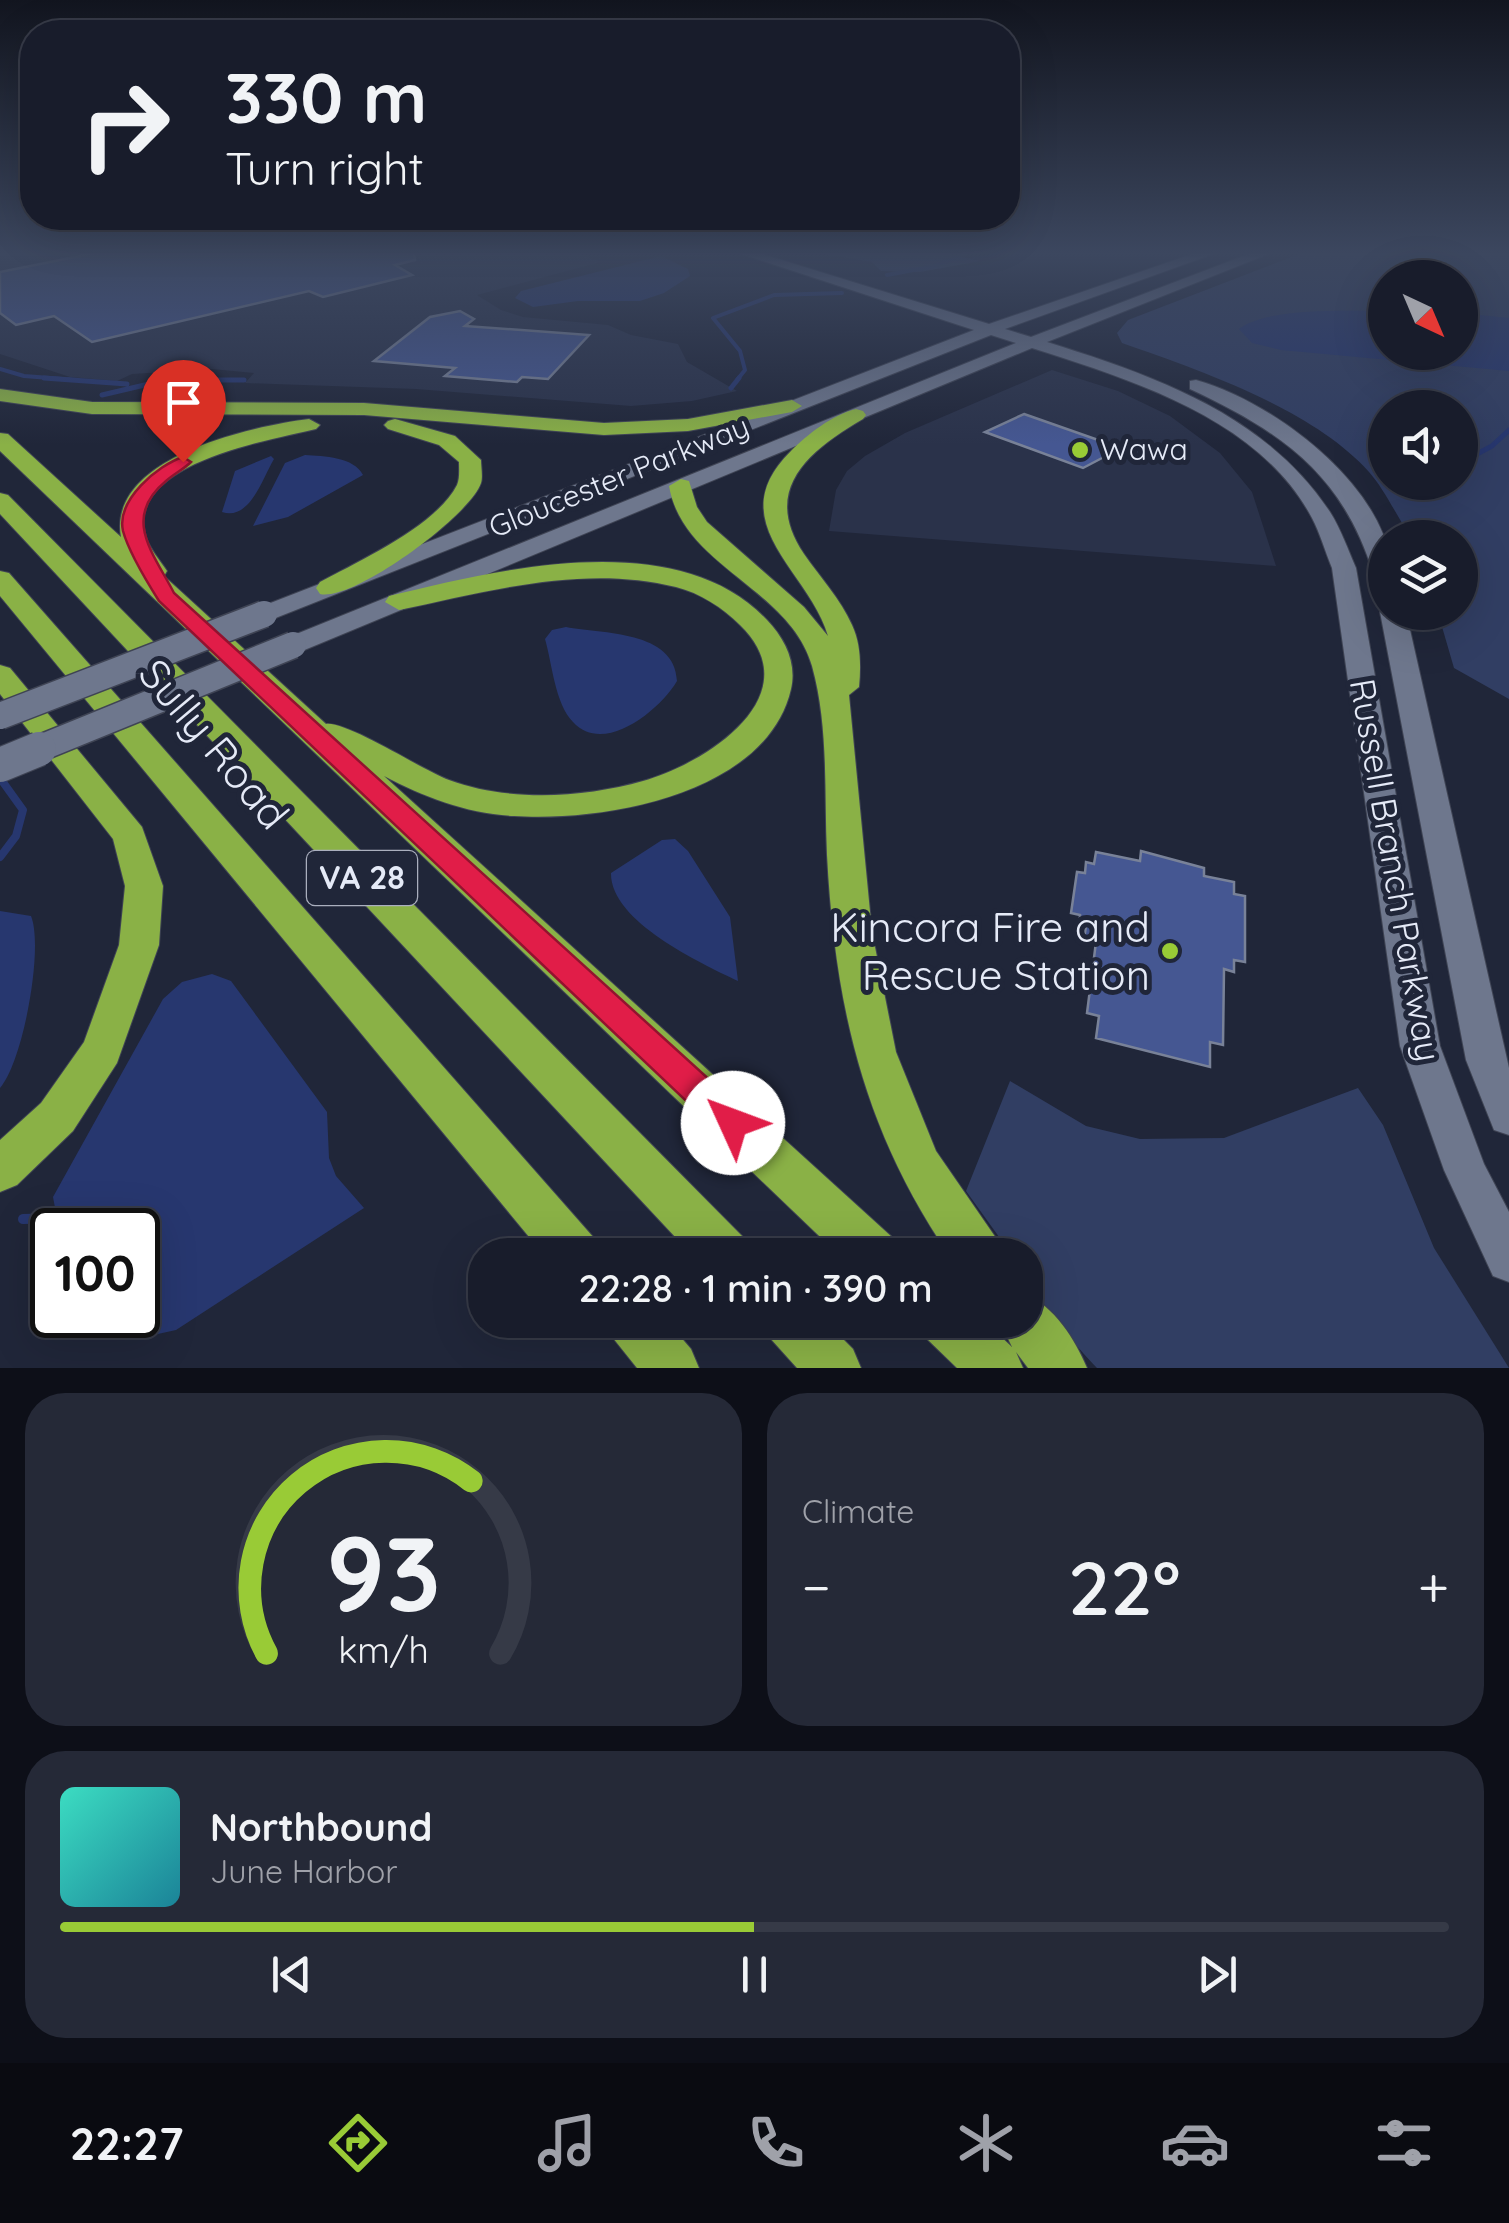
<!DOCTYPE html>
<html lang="en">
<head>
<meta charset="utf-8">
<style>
  :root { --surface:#181c2b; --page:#252937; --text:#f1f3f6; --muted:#9fa1a9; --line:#363a47; --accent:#99cb36 }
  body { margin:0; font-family:Quicksand,sans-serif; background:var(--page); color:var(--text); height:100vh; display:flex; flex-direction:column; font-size:38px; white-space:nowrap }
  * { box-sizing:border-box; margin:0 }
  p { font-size:32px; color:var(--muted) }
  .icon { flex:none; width:55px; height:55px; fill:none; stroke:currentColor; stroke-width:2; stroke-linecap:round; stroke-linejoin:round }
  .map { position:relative; height:1368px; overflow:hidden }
  .side { display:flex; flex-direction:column; gap:25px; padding:25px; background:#0d0f18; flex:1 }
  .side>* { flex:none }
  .hud { position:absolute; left:20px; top:20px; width:1000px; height:210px; border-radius:40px; box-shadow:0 10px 40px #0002,0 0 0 2px var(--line); background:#181c2b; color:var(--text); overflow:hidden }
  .needle { width:65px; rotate:136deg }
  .fabs { position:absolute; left:1368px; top:260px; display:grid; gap:20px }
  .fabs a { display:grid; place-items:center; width:110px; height:110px; border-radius:50%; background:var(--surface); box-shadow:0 10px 40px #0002,0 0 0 2px var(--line); font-size:50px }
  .speed { position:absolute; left:30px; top:1208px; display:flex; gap:20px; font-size:50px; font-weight:700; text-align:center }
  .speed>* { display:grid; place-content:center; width:130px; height:130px; border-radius:50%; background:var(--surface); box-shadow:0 10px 40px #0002,0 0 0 2px var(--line); line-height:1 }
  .speed .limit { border:5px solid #111; border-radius:15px; background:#fff; color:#111 }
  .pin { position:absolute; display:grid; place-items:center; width:85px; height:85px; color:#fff; margin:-102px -42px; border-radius:50% 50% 50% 0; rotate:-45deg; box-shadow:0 0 10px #0007 }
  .pin .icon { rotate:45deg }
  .me { position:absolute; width:110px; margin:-55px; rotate:313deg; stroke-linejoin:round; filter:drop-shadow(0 0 8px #0008) }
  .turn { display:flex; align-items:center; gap:35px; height:210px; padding:0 40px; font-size:45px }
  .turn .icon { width:130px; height:130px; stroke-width:2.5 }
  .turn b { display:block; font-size:70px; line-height:85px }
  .big { font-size:75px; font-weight:600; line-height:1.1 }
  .side .card { flex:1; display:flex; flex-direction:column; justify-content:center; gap:15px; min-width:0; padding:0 35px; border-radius:40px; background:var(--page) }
  .side .dial { align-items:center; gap:0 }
  .dial svg { height:260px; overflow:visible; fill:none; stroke:var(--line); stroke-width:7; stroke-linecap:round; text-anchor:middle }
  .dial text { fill:var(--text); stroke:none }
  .song { display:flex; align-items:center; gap:30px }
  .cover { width:120px; height:120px; border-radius:15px; background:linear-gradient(135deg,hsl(170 70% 55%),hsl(190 70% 35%)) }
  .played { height:10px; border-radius:5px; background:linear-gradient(90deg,var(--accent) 50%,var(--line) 50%) }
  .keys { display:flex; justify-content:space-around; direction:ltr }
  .heat { display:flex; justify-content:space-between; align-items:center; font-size:55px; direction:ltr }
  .side .tiles { flex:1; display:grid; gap:25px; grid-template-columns:1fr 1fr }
  .card:last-child { grid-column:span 2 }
  .trip { position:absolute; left:468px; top:1238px; width:575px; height:100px; border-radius:40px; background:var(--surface); box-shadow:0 10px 40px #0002,0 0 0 2px var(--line); font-weight:600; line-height:100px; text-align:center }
  .tab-bar { display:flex; height:160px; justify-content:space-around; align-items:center; background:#0a0b11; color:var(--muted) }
  .tab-bar .icon { width:70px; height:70px }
  .tab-bar .on { color:var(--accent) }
  .tab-bar b { font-size:45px; color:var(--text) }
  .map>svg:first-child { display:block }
</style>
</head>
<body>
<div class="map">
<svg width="1509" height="1368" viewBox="0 0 1509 1368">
  <rect width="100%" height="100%" fill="#202639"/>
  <path fill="#2a324a" d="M0,253h579l22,9 -124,33 24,15 22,7 85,8 23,10 47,9 9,18 50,29 -45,10 -61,5 -215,-17 -171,-6 9,-10 -42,-4 -80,5 -15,7 -47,-4 -70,-23z
    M1052,370l66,21 52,25 50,37 32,39 24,74 -447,-35 7,-41 11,-19 18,-15 40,-23z"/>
  <path fill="#313e63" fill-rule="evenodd" d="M819,253h123l39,8 -61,11 -39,-1 -9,-9z
    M1302,253h207v446l-55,-31 -16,-55 22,-1v-74l-49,-1c-14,-20 -26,-47 -42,-65 -56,-63 -170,-102 -247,-129l-5,-10 11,-13zM1385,278h75v74h-75zM1385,408h75v74h-75z
    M1010,1081l76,45 54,13 84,-1 134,-50 25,37 51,123 75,120h-412c-25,-27 -72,-77 -72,-113h-13l-46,-64z"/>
  <path fill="#27376f" d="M661,256l27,13 2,7 -26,17 -24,8h-62l-45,6 -18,-9 6,-7z
    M1385,311v41h75v-39l49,5v53l-228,-21 -29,-7 -13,-14c28,-22 110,-18 146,-18z
    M305,455c19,1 49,2 58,20l-75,42 -35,9 32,-63z
    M271,456l3,3c-12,20 -24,62 -52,53l13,-41z
    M566,627c36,7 109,3 111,54 -17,29 -73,75 -104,41 -18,-18 -21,-59 -28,-83l7,-9z
    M675,839l13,12 42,66 8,64c-38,-18 -128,-60 -127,-108l51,-33z
    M0,911l31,5c13,32 -8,146 -31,172z
    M212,974l19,7 96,131 2,46 7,18 28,32 -188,122 -41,9 -9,-10 -3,-14h15v-85h-51l-30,-12 -4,-21 110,-198 19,-17z"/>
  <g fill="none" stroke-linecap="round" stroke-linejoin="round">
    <path stroke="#27376f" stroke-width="4" d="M887,275l48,-9 31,-13
      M0,369l24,7 52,4
      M166,380h78
      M737,380l8,-10 -5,-19 -27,-33 61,-23 68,-2"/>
    <path stroke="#27376f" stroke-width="5" d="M44,378l83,6
      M731,388l8,-10
      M102,395l64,-15h78
      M1460,463l32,-17 17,-16"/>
    <path stroke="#27376f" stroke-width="8" d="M0,778l23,32 -7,26 -16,21"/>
    <path stroke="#27376f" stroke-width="10" d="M23,1219l34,-1"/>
  </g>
  <path fill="#455792" stroke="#798298" stroke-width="2.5" d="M95,253h319l1,7 -20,5 17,10 -89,22 -14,-6 -217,51 -38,-26 -38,9 -16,-12v-41z
    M460,311l14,8 -9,7 124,9 -41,44 -26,-2 -5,5 -72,-6 10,-8 -81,-7 56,-44z
    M1024,414l97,34 -38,20 -98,-36z
    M1141,851l63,17v8l30,6v12l11,2v66l-11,-2v12l-10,-3 -1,76 -13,-3v25l-114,-29 3,-22 -12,-3 9,-71 -12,-3 2,-13 -7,-1 1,-10 -9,-2 6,-41 8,1 1,-11 8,2 2,-12 44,9z"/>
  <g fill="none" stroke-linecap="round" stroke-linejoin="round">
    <defs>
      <path id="secondary" d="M738,253h21l230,71 206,-71h21l-211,76 26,8 220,-84h20l-224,89c108,34 218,72 283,170 11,17 18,38 26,56l84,478 44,118 25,48v70l-16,-6 -49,-106 -44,-124 -68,-478c-7,-17 -12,-35 -20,-50 -53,-100 -181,-138 -280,-170l-730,303h-18l-4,-6 4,-6 732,-296 -25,-8 -718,284h-18l-4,-5 4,-5 719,-279z
        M1196,380c69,19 160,86 187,154 5,13 2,32 2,46l-12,-7c-30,-99 -93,-142 -183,-184v-8z
        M1385,606v6h21l103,456v67l-15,-5 -28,-70 -86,-448z"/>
      <path id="motorway" d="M0,389l92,13 272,1 240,20 84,-4 104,-19 10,6 -10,6 -104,19 -84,4 -240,-20 -272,-1 -92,-13z
        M856,409l7,2 3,4 -3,4c-53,31 -103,70 -59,135 16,23 37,46 48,71 9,19 9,41 7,62l-10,8 23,237 24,120 40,99 60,87 7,17h-54c-86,-126 -114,-250 -122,-400 -3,-63 2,-128 -15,-189 -22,-78 -129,-99 -143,-180l12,-7 8,2 8,26 10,15 97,85 24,29c-19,-66 -109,-114 -37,-185 17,-17 41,-36 65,-42z
        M309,419l11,6 -4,4c-44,11 -193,34 -170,108 4,13 14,23 21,34l-3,5 162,148c21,-3 96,46 123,56 59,22 134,18 194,1 61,-17 170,-85 97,-156 -17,-17 -40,-32 -64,-38 -92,-23 -187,4 -277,23l-14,-8 4,-6c111,-27 289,-71 378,24 18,19 30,43 24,69 -24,105 -187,133 -277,127 -46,-2 -90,-19 -130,-40l509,462 7,17h-61l-839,-804v-18l8,1 113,103c-14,-80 132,-111 188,-118z
        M395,419l60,17 26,24c0,6 2,17 0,23 -11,33 -128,119 -161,111l-4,-6 4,-6c39,-21 116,-56 137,-97 3,-7 2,-16 2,-23l-20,-17 -51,-16 -4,-4 4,-4z
        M0,493l8,2 736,743 7,17h-59l-692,-741z
        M0,571l9,2 585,665 7,17h-57l-544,-659z
        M0,665l10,3 132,159 21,59 -4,59 -42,118 -44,68 -56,54 -17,7v-52l41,-37 43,-61 35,-97 6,-59 -12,-47 -113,-145z
        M1025,1294c29,12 50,45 62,74h-59l-12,-16 7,16h-66l-31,-30 -8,-18h65l29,27 -13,-27h26z
        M605,1320h61l25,29 8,19h-62l-24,-30z
        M762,1320h62l29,29 8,19h-64l-27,-30z"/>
    </defs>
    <use href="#secondary" stroke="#3f4454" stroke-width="2"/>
    <use href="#motorway" stroke="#3f4454" stroke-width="2"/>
    <use href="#secondary" fill="#6e778d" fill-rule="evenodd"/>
    <use href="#motorway" fill="#8ab146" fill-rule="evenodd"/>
    <defs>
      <path id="secondary-bridge-far1" d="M0,716l264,-102
        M33,751l260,-106"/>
      <path id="secondary-bridge" d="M0,765l39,-16"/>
    </defs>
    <use href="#secondary-bridge-far1" stroke="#3f4454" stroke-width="29" stroke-linecap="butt"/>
    <use href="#secondary-bridge" stroke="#3f4454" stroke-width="36" stroke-linecap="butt"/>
    <use href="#secondary-bridge-far1" stroke="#6e778d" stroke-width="26"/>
    <use href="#secondary-bridge" stroke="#6e778d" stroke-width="34"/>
  </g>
  <linearGradient id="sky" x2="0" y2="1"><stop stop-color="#12151f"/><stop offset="0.57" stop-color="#3c475f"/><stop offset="1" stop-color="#3c475f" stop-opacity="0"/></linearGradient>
  <rect width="1509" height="445" fill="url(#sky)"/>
  <path fill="#e11d48" stroke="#92132f" stroke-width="2.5" d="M183,457l8,5c-7,7 -17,12 -25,19 -45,37 -12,73 8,112l571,519 5,11 -5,11 -12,4 -12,-4 -562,-533c-12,-19 -30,-48 -36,-70 -7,-31 35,-66 60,-74z"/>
  <g fill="#99cb36" stroke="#202639" stroke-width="4">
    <circle cx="1080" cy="450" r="10"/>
    <circle cx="1170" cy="951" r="10"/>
  </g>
  <g text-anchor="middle" stroke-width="10" stroke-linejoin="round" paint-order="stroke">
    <g font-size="30" fill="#e5eaf7" stroke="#202639" text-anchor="start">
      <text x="1100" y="460">Wawa</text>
    </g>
    <g font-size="30" fill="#e5eaf7" stroke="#202639">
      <text transform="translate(619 477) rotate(-22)" y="10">Gloucester Parkway</text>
    </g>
    <rect fill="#202639" stroke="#aaafbe" stroke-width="2.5" x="307" y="851" width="110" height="54" rx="8"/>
    <g font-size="32" font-weight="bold" fill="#e5eaf7">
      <text x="362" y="889">VA 28</text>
    </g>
    <g font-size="35" fill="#e5eaf7" stroke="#202639">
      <text transform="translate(1395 870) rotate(80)" y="12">Russell Branch Parkway</text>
    </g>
    <g font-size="42" fill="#e5eaf7" stroke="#202639">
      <text transform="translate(214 744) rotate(50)" y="15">Sully Road</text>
    </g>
    <g font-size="42" fill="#e5eaf7" stroke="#202639" text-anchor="end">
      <text x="1150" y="942">Kincora Fire and<tspan x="1150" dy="48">Rescue Station</tspan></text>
    </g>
  </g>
</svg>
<div class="fabs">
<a><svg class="needle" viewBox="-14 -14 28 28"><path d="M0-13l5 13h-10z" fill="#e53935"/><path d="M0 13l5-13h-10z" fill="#9fa1a9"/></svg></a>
<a><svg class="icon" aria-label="sound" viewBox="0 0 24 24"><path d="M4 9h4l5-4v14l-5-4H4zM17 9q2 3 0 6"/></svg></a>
<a><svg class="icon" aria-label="layers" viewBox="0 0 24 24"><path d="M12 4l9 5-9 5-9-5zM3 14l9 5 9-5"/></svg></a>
</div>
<div class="speed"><div class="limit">100</div></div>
<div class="pin" style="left:183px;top:462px;background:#d93025"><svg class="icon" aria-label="arrive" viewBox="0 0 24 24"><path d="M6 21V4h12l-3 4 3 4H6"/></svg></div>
<svg class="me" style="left:733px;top:1123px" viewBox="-20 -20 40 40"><circle r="19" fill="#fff"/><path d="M0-13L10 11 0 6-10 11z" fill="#e11d48"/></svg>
<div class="trip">22:28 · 1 min · 390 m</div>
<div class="hud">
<div class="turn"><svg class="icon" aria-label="right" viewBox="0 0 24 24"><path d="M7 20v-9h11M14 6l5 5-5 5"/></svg><div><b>330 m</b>Turn right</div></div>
</div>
</div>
<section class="side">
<div class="tiles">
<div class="card dial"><svg viewBox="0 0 100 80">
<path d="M14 69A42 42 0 1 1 86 69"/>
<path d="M14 69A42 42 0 0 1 77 16" stroke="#99cb36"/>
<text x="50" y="56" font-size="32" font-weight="700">93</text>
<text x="50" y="72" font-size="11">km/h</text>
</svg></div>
<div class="card"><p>Climate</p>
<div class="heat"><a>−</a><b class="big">22°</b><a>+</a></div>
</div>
<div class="card">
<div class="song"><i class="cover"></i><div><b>Northbound</b><p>June Harbor</p></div></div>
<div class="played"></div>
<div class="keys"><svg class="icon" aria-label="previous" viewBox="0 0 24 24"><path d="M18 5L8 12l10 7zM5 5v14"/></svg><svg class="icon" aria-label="pause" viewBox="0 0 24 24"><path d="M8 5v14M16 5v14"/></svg><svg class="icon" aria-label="next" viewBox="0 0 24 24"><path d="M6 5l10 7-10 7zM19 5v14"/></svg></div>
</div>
</div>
</section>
<nav class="tab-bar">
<b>22:27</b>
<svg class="icon on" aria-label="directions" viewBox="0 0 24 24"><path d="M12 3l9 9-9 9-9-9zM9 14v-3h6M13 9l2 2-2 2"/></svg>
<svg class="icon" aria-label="music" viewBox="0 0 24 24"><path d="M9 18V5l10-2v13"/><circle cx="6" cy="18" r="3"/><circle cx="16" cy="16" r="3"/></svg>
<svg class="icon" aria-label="phone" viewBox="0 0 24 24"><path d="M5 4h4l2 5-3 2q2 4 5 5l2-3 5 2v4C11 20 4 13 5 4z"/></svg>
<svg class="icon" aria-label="climate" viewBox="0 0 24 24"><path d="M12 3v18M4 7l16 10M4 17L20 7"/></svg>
<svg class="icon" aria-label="car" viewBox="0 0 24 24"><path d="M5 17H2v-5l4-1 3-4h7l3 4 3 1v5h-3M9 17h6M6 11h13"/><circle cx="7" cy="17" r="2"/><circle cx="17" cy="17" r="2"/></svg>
<svg class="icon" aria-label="filters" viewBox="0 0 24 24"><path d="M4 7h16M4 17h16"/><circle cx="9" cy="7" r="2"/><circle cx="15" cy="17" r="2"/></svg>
</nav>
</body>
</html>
